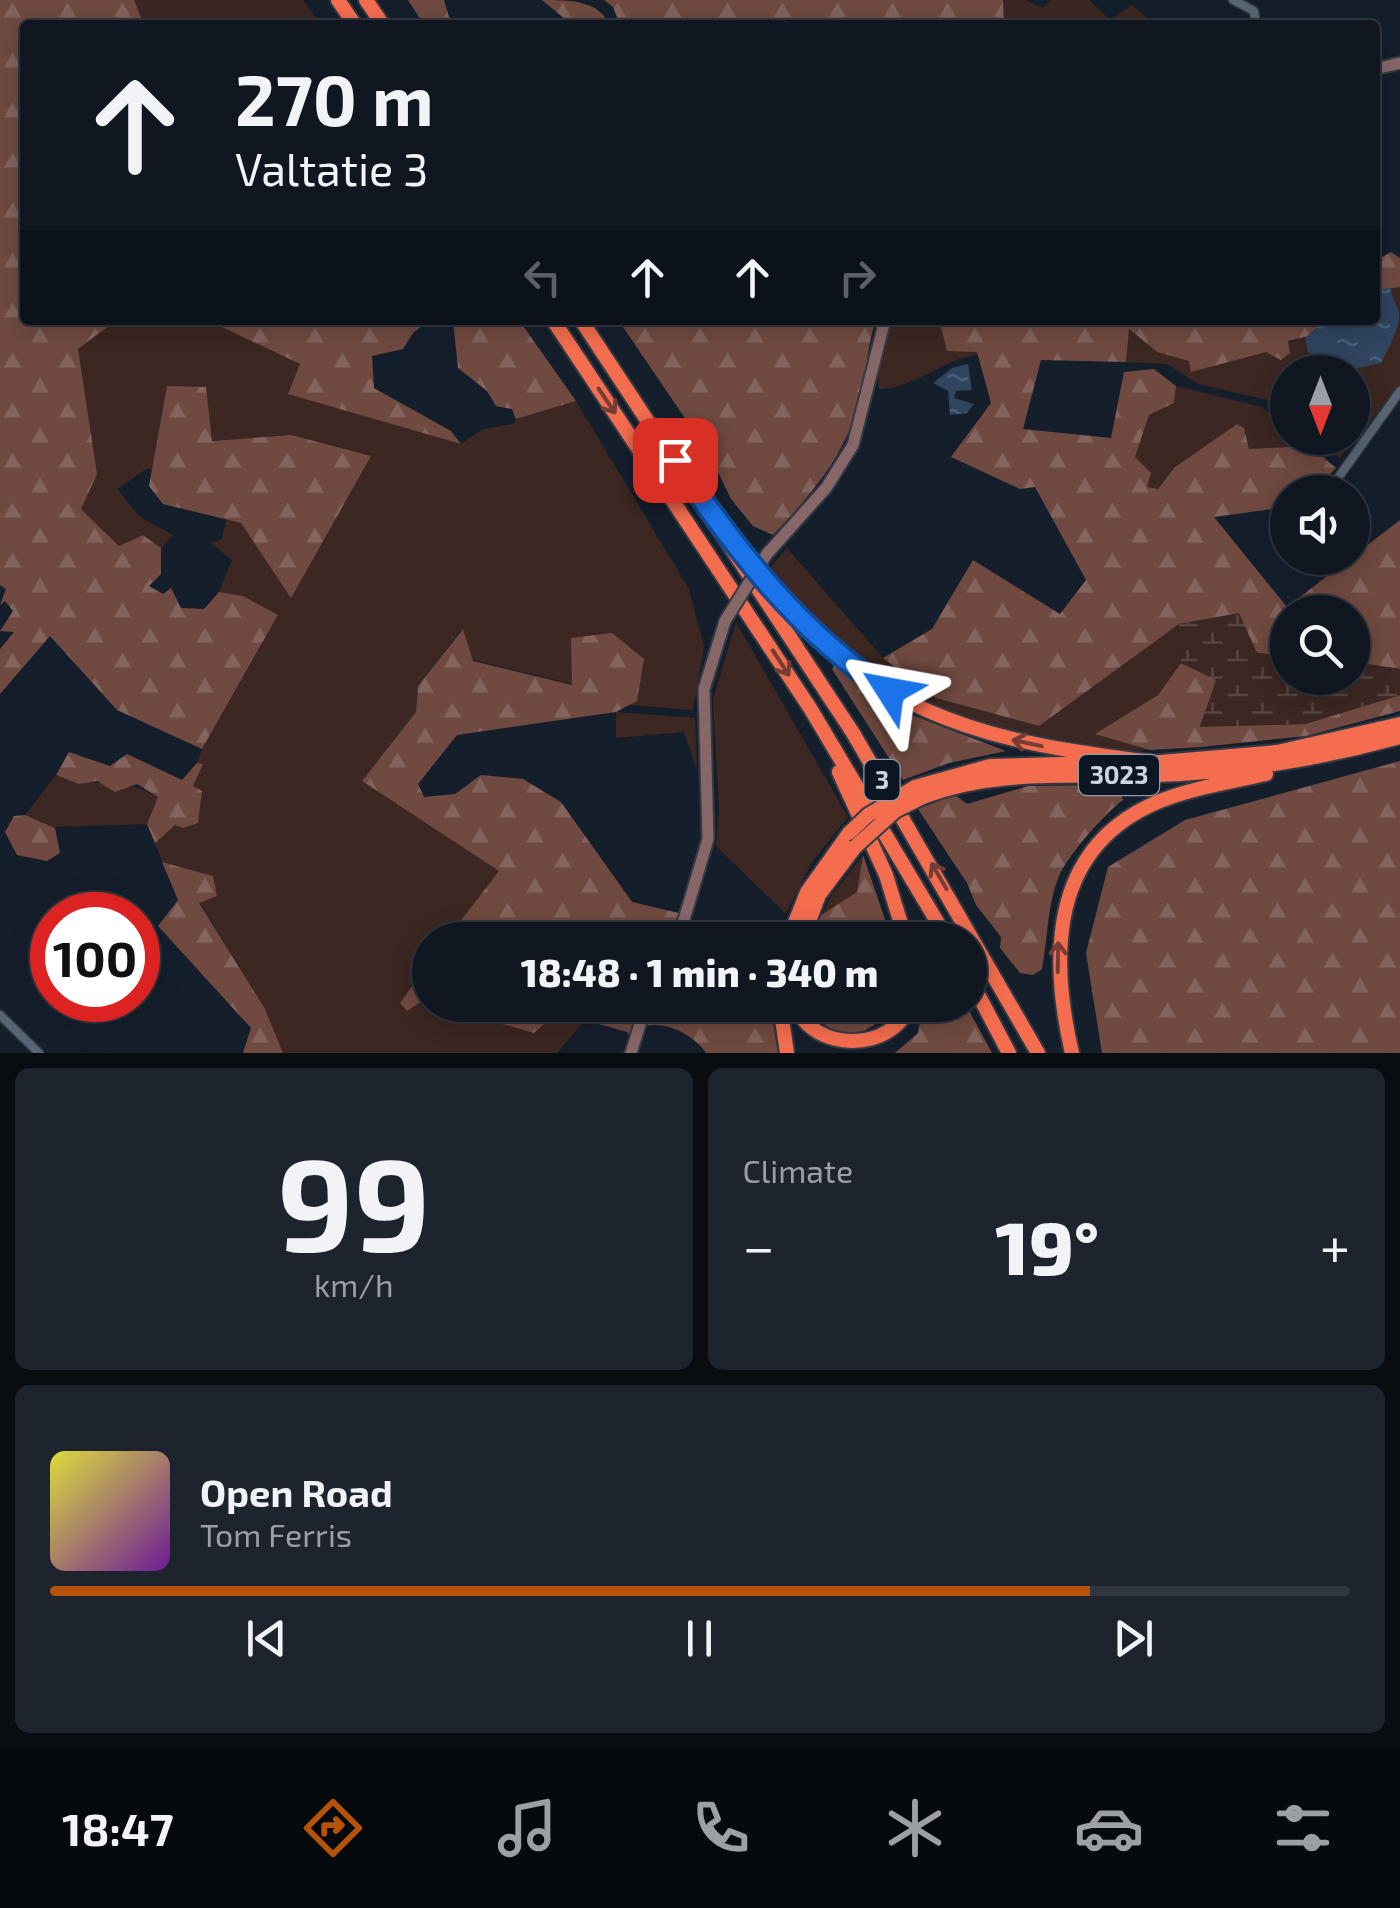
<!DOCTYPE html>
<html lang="en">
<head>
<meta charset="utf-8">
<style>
  :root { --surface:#101721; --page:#1e242e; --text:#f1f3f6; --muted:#9c9fa5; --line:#30363f; --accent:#b45309 }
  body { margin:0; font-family:"Exo 2",sans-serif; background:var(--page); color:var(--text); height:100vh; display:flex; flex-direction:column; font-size:38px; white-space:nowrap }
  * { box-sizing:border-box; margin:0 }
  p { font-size:32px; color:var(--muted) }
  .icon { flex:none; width:55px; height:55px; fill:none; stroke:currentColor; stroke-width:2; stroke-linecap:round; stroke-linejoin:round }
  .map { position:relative; height:1053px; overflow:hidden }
  .drawer { display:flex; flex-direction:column; gap:15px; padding:15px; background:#090d12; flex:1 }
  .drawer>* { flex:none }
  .banner { position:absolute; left:20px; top:20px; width:1360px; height:305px; border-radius:10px; box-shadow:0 5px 25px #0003,0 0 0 2px var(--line); background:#101721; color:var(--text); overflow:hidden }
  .needle { width:65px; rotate:180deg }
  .tools { position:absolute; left:1270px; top:355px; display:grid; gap:20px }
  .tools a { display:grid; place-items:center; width:100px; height:100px; border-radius:50%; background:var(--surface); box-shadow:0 5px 25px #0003,0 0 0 2px var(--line); font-size:50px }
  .speed { position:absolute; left:30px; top:892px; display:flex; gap:20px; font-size:50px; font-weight:700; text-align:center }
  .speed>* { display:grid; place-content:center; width:130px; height:130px; border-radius:50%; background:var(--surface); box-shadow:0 5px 25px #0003,0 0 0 2px var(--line); line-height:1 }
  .speed .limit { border:15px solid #d22; background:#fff; color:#111 }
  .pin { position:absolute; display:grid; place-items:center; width:85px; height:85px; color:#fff; margin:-42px; border-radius:20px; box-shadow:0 5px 15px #0006 }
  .me { position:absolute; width:110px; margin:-55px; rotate:304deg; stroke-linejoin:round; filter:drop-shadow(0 0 8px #0008) }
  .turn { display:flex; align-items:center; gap:35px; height:210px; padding:0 50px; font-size:45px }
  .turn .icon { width:130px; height:130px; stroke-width:2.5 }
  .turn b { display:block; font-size:70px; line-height:85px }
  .lanes { display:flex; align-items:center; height:95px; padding:0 50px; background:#0003; justify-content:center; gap:50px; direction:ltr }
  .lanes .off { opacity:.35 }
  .big { font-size:75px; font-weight:800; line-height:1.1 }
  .drawer .widget { flex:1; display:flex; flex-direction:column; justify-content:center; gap:15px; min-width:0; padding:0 35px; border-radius:15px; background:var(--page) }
  .drawer .dial { align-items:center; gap:0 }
  .dial b { font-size:130px; line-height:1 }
  .song { display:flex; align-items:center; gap:30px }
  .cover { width:120px; height:120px; border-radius:15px; background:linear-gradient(135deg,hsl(60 70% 55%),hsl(280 70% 35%)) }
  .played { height:10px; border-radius:5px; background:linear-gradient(90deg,var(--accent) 80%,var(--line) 80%) }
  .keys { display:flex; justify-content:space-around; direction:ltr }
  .heat { display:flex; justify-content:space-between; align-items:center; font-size:55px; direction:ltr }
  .drawer .tiles { flex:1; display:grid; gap:15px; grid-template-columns:1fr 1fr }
  .widget:last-child { grid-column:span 2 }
  .trip { position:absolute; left:412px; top:922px; width:575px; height:100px; border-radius:50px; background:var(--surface); box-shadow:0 5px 25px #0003,0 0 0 2px var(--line); font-weight:800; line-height:100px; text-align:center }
  .menu { display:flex; height:160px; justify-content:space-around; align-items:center; background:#06090d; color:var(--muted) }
  .menu .icon { width:70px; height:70px }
  .menu .selected { color:var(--accent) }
  .menu b { font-size:45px; color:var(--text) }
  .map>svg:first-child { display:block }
</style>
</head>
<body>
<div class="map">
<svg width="1400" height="1053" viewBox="0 0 1400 1053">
  <defs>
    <pattern id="forest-firs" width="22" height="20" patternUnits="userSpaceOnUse" patternTransform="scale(2.5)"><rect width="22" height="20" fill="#704a41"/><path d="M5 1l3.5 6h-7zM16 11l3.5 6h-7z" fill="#83635c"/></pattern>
    <pattern id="wetland-marsh" width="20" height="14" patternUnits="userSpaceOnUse" patternTransform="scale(2.5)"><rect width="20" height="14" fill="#3c2722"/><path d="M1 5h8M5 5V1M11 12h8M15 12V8" fill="none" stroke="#574542"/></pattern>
    <pattern id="water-ripples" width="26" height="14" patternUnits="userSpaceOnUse" patternTransform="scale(2.5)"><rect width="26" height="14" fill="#2f4560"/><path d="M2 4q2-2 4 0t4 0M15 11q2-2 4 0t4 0" fill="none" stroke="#4c5f76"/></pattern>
  </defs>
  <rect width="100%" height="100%" fill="#151f2c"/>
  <path fill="#3c2722" d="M132,0h171l18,25h-177z
    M1003,0h23l17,8 8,-8h38l21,20 22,-15 24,20h-152z
    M1400,287v98l-60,73 -23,-20h35l-3,-70 6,-2 36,-66v-12z
    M117,320h90l93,44 -11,29 171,51 23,-15 30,-5 3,-5 60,-18 113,188 15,58 -11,63 -64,-5 9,-5 -165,-40 -11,-31 -44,57 -2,26 -54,69 138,90 -54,69h-16v21l-30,42 7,8 23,-15v9h28l27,14 73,-9 -7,-5h91l-2,6 -42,-6 -41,48h-274l-18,-44 -66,-107 14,-26 -51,-14 -7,-19 20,-18 27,-60 -5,-2 5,-14 76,-133 -35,-20 -24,-4 13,-32 -21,-17 11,-4 5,-21 14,5 51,74 -1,-162 -80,6 -44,-55 -15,84 -4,-2 -31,21 23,28 33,18 -12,13 -18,-13 -24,11 -38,-37 -3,-160z
    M892,320h47l8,31h30l1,4c-38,4 -60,33 -99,34l-2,-16z
    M1128,328l29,24 33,9 2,11 117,-36 5,18 24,10 1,8h-51l-1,40 -11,-10 -78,-18 -31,-20 -41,-2z
    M1176,386l86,21 25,21 1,10h12l10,8 -61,3 -5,-21 -70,40 -16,21 -11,-2 -12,-30 14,-42 25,-12z
    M787,548l96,110 53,40 103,28 140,-102 2,39 -23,32 -62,39 54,16c-161,5 -278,-62 -380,-182z
    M736,622l112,195 -36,45 -26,52 -70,-68 3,-36 -6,-111z
    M616,712l79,6 2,52 -13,-38 -68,6z
    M56,775c36,15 65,0 102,22l-11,27 -93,3 -29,-12z
    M863,855l-6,37 -35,23 9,-19z"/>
  <path fill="url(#forest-firs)" d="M0,0h134l10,25h-119v295h92l-39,29 19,125 -16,35 38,37 24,-11 18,13v26l-12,12 14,8 8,-6 10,20 23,1 15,-17 24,4 35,19 -76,134 -85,-39 -67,-74 -50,58v-45l14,-17 -14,-1 13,-20 -8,-10 -5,4 6,-16 -6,-4z
    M408,0h36l6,20 -26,5z
    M542,0c26,0 58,0 67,25h-37z
    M604,0h399l1,25h-384l-7,-18z
    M1391,252l9,6v29l-20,3 -5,-29z
    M207,320h223l-17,13 -10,16 -31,7 2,32 77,43 10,13 -173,-50 12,-30z
    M453,320h66l57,81 -60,18 -4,-10 -16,-3 -9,-15 -29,-23z
    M626,320h250c-9,25 -9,51 -15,77 -15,57 -48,96 -88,138l-20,-9 -22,-27 -23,-47 -85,-125z
    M939,320h293l3,4 7,-4h83l-16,16 -21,5 2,12 -9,7 -15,-8 -75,20 -2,-11 -32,-9 -28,-23 -3,33 -85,-2 -18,69 88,9 13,-66 30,-3 22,17 -2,17 -25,12 -14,42 16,16 -4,14 11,2 16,-21 63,-44 7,4 5,21 61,-3 26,22 -23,24h-25l-1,15 -73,10 73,90 113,-87v149l-47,-7 -1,-50h-64l-1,44 -30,-3 -19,-39 -59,10 -140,102 -103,-28 -53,-40 49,-29 41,-69 87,54 26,-34 -51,-93 -15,2 -69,-32 40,-54 -14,-51 -30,-1z
    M167,386l39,1 6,54 79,-6 80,21 -80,142 -50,-75 -78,-19 -14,-18z
    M463,629l10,32 99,24 -1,-47 41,-5 32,26 -7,42 -21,11 -159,23 -39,49 6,13 31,-3 26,-19 42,4 38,23 71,100 51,12 -13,26h-224l53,-69 -137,-90 54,-69 2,-26z
    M836,662l76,53 94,36 -57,12 -46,17 -71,-111z
    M1181,663l36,17 -17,46 105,-2 95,-29v16l-94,25 -105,11 -51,3 -55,-16 63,-39z
    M69,752l41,14 17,-12 55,26 15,-17 6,1 -10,22 9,5 -4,32 -15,5 -8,-3 -20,18 -8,-19 11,-27 -21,-13 -22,8 -18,-11 -18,3 -23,-9z
    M1400,761v292h-298l-16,-100 22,-86 77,-47z
    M1118,785l5,15c-18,13 -55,55 -64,76 -12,29 -11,62 -17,93l-9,6 -13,-2 -20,-25 1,-11 -25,-32 -9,-22 -49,-74 37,-14 12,9 61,-18z
    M25,815l30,13 5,25 -13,8 -30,-6 -12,-23 9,-16z
    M863,855l29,85h-79l8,-25 36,-23z
    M162,862l51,14 4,20 -18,7 66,106 18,44h-40l8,-25 -93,-102 20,-26z
    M430,961v35l-23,15 -7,-8z
    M458,1005h93l8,6 -25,22 -49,-14z
    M598,1005l42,6 -8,29 -5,-8 -45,-13z
    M653,1005h117l8,48h-72c-11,-17 -39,-32 -59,-27z
    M810,1005h85c-26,34 -64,42 -85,0z
    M923,1005h43l26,48h-97l23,-20z"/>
  <path fill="url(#wetland-marsh)" d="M1239,613l18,40 30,3 1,22h64l1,-16 47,7v26l-95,29 -105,3 16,-47 -35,-17 -2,-39z"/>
  <path fill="url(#water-ripples)" d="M1375,273l5,16 11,-1c0,12 6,15 8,25 1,16 -11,36 -18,50l-42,9 -1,-7 -30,-13 -3,-14 20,-18h50z
    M968,364l4,26 -16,1 -2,7 20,6 -7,9 -17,2 -2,-24 -15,-8 19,-15z"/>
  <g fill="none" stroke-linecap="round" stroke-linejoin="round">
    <defs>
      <path id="street" d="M1233,0l21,11 2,14
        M1328,492l72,-101
        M1288,521l-5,11 5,15
        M0,1015l39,38"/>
      <path id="secondary" d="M1375,69l25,-6
        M767,554l59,-66 27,-43 32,-125
        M678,940l30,-101 -4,-150 21,-68
        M631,1053l15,-48"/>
      <path id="highway" d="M338,0l17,25
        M366,0l17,25
        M553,320l257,388 138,232
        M581,320l272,413 185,320
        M750,558c28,32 55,68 87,96 91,79 206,94 321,109
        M1149,763l128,-11 123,-28
        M839,772l47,103 20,65
        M915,787l75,-21 108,-3
        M923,797c76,-29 155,-19 235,-22 82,-3 163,-16 242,-38
        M788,940l19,-48 42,-59
        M802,940l17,-45 36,-48
        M970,979l39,74
        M780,1005l7,48
        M795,1005c18,48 97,48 115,0
        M1072,1053c-23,-99 -22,-207 88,-252 33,-13 71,-19 106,-27"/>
    </defs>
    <use href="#street" stroke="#343a44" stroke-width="11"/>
    <use href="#secondary" stroke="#343a44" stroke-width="15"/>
    <use href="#highway" stroke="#343a44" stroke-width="18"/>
    <use href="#street" stroke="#596574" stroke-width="8"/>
    <use href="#secondary" stroke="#886769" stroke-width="11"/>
    <use href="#highway" stroke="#f46d4f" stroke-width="14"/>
    <defs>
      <path id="secondary-bridge" d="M725,621l42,-67"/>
      <path id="highway-bridge" d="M849,833l19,-18 47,-28
        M855,847l40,-36 28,-14"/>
    </defs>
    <use href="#secondary-bridge" stroke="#343a44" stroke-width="15" stroke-linecap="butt"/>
    <use href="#highway-bridge" stroke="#343a44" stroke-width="18" stroke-linecap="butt"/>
    <use href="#secondary-bridge" stroke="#886769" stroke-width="11"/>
    <use href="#highway-bridge" stroke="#f46d4f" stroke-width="14"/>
  </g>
  <defs><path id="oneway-shaft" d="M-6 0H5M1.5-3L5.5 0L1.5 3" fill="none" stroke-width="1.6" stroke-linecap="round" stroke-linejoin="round" transform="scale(2.5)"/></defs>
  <g stroke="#743d36">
    <use href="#oneway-shaft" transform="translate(607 401) rotate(56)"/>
    <use href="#oneway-shaft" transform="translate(781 663) rotate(57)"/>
    <use href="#oneway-shaft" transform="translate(1027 743) rotate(-168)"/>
    <use href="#oneway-shaft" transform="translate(939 876) rotate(-120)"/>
    <use href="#oneway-shaft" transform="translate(1058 957) rotate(-89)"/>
  </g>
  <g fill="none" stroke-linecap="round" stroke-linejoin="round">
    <defs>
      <path id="route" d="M675,460c57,85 127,177 215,231"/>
    </defs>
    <use href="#route" stroke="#114b97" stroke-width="25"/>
    <use href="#route" stroke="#1a73e8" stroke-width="18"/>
  </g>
  <g text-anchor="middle" stroke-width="10" stroke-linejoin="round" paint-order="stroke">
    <g fill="#0c1622" stroke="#949ba5" stroke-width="2.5">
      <rect x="1079" y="755" width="80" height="40" rx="8"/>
      <rect x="864.5" y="760" width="35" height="40" rx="8"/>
    </g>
    <g font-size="25" font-weight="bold" fill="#ced4dd">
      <text x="1119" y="784">3023</text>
      <text x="882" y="789">3</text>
    </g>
  </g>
</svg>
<div class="tools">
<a><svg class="needle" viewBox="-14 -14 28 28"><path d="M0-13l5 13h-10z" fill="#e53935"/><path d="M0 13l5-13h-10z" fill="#9c9fa5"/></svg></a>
<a><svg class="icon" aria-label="sound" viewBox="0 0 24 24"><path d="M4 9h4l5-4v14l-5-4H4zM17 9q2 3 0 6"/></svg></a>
<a><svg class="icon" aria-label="search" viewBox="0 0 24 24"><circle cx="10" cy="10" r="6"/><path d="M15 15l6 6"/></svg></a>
</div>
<div class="speed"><div class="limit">100</div></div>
<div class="pin" style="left:675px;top:460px;background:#d93025"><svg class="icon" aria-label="arrive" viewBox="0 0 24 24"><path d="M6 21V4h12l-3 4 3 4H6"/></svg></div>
<svg class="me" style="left:890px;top:691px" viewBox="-20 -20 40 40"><path d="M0-17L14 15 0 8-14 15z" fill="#1a73e8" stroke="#fff" stroke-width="4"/></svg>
<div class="trip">18:48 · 1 min · 340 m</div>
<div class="banner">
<div class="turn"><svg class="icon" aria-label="ahead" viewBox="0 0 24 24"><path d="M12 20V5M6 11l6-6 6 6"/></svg><div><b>270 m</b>Valtatie 3</div></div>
<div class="lanes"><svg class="icon off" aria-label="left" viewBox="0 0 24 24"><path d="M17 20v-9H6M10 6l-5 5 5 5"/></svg><svg class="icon" aria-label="ahead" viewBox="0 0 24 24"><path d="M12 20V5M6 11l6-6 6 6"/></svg><svg class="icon" aria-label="ahead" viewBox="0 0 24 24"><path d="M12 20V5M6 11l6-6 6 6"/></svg><svg class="icon off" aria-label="right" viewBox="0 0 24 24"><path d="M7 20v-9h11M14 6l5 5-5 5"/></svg></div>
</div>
</div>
<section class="drawer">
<div class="tiles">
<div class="widget dial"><b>99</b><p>km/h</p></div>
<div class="widget"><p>Climate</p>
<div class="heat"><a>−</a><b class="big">19°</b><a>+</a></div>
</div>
<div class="widget">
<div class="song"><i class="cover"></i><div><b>Open Road</b><p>Tom Ferris</p></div></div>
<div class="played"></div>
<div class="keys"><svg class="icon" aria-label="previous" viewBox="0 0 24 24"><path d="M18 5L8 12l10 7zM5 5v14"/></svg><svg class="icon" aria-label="pause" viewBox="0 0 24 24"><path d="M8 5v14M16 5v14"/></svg><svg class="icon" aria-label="next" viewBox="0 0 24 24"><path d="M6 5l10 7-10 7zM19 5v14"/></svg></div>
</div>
</div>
</section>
<nav class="menu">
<b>18:47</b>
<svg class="icon selected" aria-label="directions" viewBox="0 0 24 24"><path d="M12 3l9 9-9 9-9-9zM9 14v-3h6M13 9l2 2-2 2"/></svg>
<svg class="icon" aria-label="music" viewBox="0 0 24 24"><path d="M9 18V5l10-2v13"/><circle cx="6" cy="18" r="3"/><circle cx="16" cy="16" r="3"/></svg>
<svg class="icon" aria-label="phone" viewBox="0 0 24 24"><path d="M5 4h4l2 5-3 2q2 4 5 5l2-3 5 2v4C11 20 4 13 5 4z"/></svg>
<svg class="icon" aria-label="climate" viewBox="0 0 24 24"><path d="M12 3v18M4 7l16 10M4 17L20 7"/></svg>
<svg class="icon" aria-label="car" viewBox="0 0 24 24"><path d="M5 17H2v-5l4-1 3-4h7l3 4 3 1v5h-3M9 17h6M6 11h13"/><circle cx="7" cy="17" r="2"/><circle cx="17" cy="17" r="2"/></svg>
<svg class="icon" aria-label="filters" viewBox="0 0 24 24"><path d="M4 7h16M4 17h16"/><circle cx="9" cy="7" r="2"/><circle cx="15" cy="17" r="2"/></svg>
</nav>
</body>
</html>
